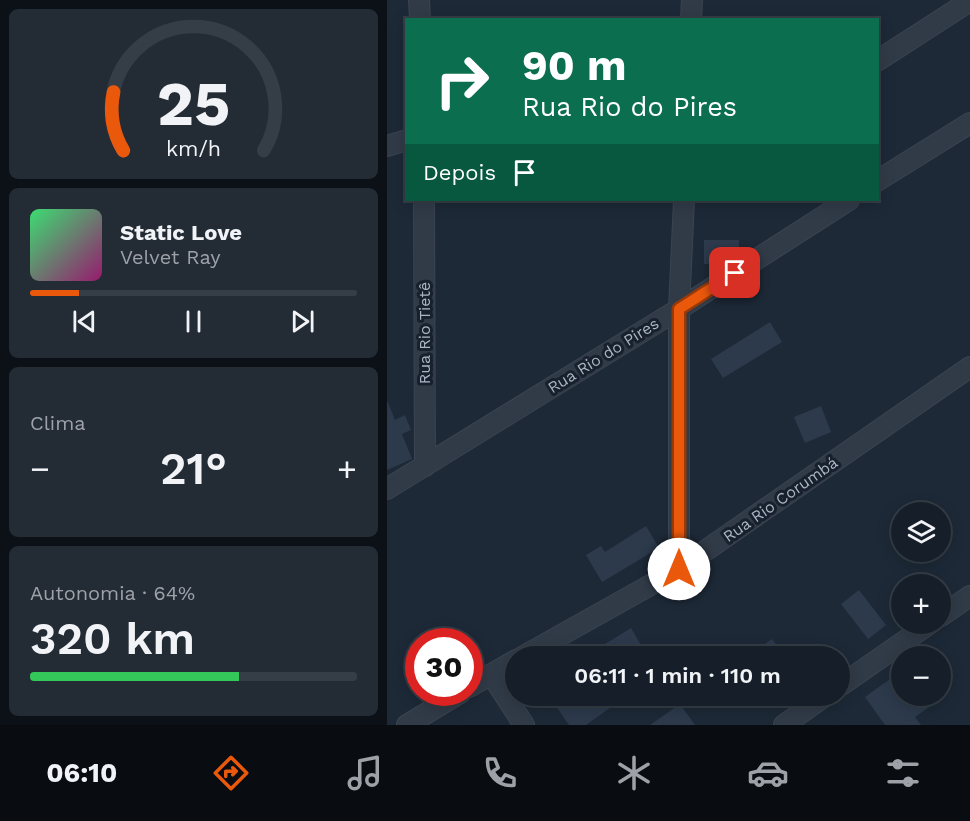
<!DOCTYPE html>
<html lang="pt">
<head>
<meta charset="utf-8">
<style>
  :root { --surface:#161f29; --page:#232c35; --text:#f1f3f6; --muted:#9ea2a8; --line:#353d46; --accent:#ea580c }
  body { margin:0; font-family:"Work Sans",sans-serif; background:var(--page); color:var(--text); height:100vh; display:flex; flex-direction:column; font-size:22px; white-space:nowrap }
  * { box-sizing:border-box; margin:0 }
  p { font-size:20px; color:var(--muted) }
  .icon { flex:none; width:33px; height:33px; fill:none; stroke:currentColor; stroke-width:2; stroke-linecap:round; stroke-linejoin:round }
  .map { position:relative; flex:1; overflow:hidden }
  .drawer { display:flex; flex-direction:column; gap:9px; padding:9px; background:#0c1117; width:387px }
  .drawer>* { flex:none }
  .banner { position:absolute; left:18px; top:18px; width:474px; height:183px; border-radius:0px; box-shadow:0 3px 15px #0003,0 0 0 2px var(--line); background:#0b6e4f; color:#fff; overflow:hidden }
  .buttons { position:absolute; left:504px; top:502px; display:grid; gap:12px }
  .buttons a { display:grid; place-items:center; width:60px; height:60px; border-radius:50%; background:var(--surface); box-shadow:0 3px 15px #0003,0 0 0 2px var(--line); font-size:30px }
  .speed { position:absolute; left:18px; top:628px; display:flex; gap:12px; font-size:30px; font-weight:700; text-align:center }
  .speed>* { display:grid; place-content:center; width:78px; height:78px; border-radius:50%; background:var(--surface); box-shadow:0 3px 15px #0003,0 0 0 2px var(--line); line-height:1 }
  .speed .limit { border:9px solid #d22; background:#fff; color:#111 }
  .pin { position:absolute; display:grid; place-items:center; width:51px; height:51px; color:#fff; margin:-26px; border-radius:12px; box-shadow:0 3px 9px #0006 }
  .me { position:absolute; width:66px; margin:-33px; rotate:0deg; stroke-linejoin:round; filter:drop-shadow(0 0 4px #0008) }
  .turn { display:flex; align-items:center; gap:21px; height:126px; padding:0 18px; font-size:27px }
  .turn .icon { width:78px; height:78px; stroke-width:2.5 }
  .turn b { display:block; font-size:42px; line-height:51px }
  .then { display:flex; align-items:center; height:57px; padding:0 18px; background:#0003; gap:12px; font-size:22px }
  .big { font-size:45px; font-weight:600; line-height:1.1 }
  .drawer .tile { flex:1; display:flex; flex-direction:column; justify-content:center; gap:9px; min-width:0; padding:0 21px; border-radius:9px; background:var(--page) }
  .drawer .dial { align-items:center; gap:0 }
  .dial svg { height:156px; overflow:visible; fill:none; stroke:var(--line); stroke-width:7; stroke-linecap:round; text-anchor:middle }
  .dial text { fill:var(--text); stroke:none }
  .song { display:flex; align-items:center; gap:18px }
  .cover { width:72px; height:72px; border-radius:9px; background:linear-gradient(135deg,hsl(140 70% 55%),hsl(320 70% 35%)) }
  .played { height:6px; border-radius:3px; background:linear-gradient(90deg,var(--accent) 15%,var(--line) 15%) }
  .keys { display:flex; justify-content:space-around; direction:ltr }
  .heat { display:flex; justify-content:space-between; align-items:center; font-size:33px; direction:ltr }
  .charge { height:9px; border-radius:4px; background:linear-gradient(90deg,#34c759 64%,var(--line) 0) }
  .trip { position:absolute; left:118px; top:646px; width:345px; height:60px; border-radius:30px; background:var(--surface); box-shadow:0 3px 15px #0003,0 0 0 2px var(--line); font-weight:600; line-height:60px; text-align:center }
  .tabs { display:flex; height:96px; justify-content:space-around; align-items:center; background:#090c10; color:var(--muted) }
  .tabs .icon { width:42px; height:42px }
  .tabs .current { color:var(--accent) }
  .tabs b { font-size:27px; color:var(--text) }
  main { display:flex; flex:1; min-height:0 }
  .map>svg:first-child { display:block }
</style>
</head>
<body>
<main>
<section class="drawer">
<div class="tile dial"><svg viewBox="0 0 100 80">
<path d="M14 69A42 42 0 1 1 86 69"/>
<path d="M14 69A42 42 0 0 1 9 39" stroke="#ea580c"/>
<text x="50" y="56" font-size="32" font-weight="700">25</text>
<text x="50" y="72" font-size="11">km/h</text>
</svg></div>
<div class="tile">
<div class="song"><i class="cover"></i><div><b>Static Love</b><p>Velvet Ray</p></div></div>
<div class="played"></div>
<div class="keys"><svg class="icon" aria-label="previous" viewBox="0 0 24 24"><path d="M18 5L8 12l10 7zM5 5v14"/></svg><svg class="icon" aria-label="pause" viewBox="0 0 24 24"><path d="M8 5v14M16 5v14"/></svg><svg class="icon" aria-label="next" viewBox="0 0 24 24"><path d="M6 5l10 7-10 7zM19 5v14"/></svg></div>
</div>
<div class="tile"><p>Clima</p>
<div class="heat"><a>−</a><b class="big">21°</b><a>+</a></div>
</div>
<div class="tile"><p>Autonomia · 64%</p><b class="big">320 km</b><div class="charge"></div></div>
</section>
<div class="map">
<svg width="583" height="725" viewBox="0 0 583 725">
  <rect width="100%" height="100%" fill="#1d2937"/>
  <path fill="#2c3a4c" d="M317,240h35v16l-12,8h-23z
    M383,322l12,20 -59,36 -12,-19z
    M0,400l8,20 10,-5 6,15 -9,4 10,25 -25,11z
    M434,406l10,26 -26,11 -11,-26z
    M259,526l13,22 -57,34 -16,-27 15,-9 4,6z
    M472,590l27,35 -18,14 -27,-35z
    M244,628l17,29h-64z
    M385,639l14,18h-39z
    M514,671v25h44l-30,21 6,8h-36l-20,-28z
    M162,696h78l-41,29h-17z
    M293,704l15,21h-45z"/>
  <g fill="none" stroke-linecap="round" stroke-linejoin="round">
    <defs>
      <path id="minor" d="M32,0l1,20
        M304,20l1,-20
        M490,61l93,-60
        M0,146l20,-6
        M490,181l93,-58
        M37,200l1,266
        M0,489l292,-180 170,-109
        M292,569v-260l5,-109
        M554,616l29,-20
        M135,657l157,-88 291,-202
        M104,674l33,51
        M453,686l89,-62
        M82,687l47,-27
        M20,725l53,-32
        M397,725l41,-29"/>
    </defs>
    <use href="#minor" stroke="#3b4451" stroke-width="22"/>
    <use href="#minor" stroke="#313b48" stroke-width="20"/>
  </g>
  <g fill="none" stroke-linecap="round" stroke-linejoin="round">
    <defs>
      <path id="route" d="M292,569v-260l56,-36"/>
    </defs>
    <use href="#route" stroke="#983908" stroke-width="15"/>
    <use href="#route" stroke="#ea580c" stroke-width="10"/>
  </g>
  <g text-anchor="middle" stroke-width="6" stroke-linejoin="round" paint-order="stroke">
    <g font-size="16" fill="#abb5c5" stroke="#17202c">
      <text transform="translate(37 333) rotate(-90)" y="6">Rua Rio Tietê</text>
      <text transform="translate(216 355) rotate(-32)" y="6">Rua Rio do Pires</text>
      <text transform="translate(393 499) rotate(-35)" y="6">Rua Rio Corumbá</text>
    </g>
  </g>
</svg>
<div class="buttons">
<a><svg class="icon" aria-label="layers" viewBox="0 0 24 24"><path d="M12 4l9 5-9 5-9-5zM3 14l9 5 9-5"/></svg></a>
<a>+</a>
<a>−</a>
</div>
<div class="speed"><div class="limit">30</div></div>
<div class="pin" style="left:348px;top:273px;background:#d93025"><svg class="icon" aria-label="arrive" viewBox="0 0 24 24"><path d="M6 21V4h12l-3 4 3 4H6"/></svg></div>
<svg class="me" style="left:292px;top:569px" viewBox="-20 -20 40 40"><circle r="19" fill="#fff"/><path d="M0-13L10 11 0 6-10 11z" fill="#ea580c"/></svg>
<div class="trip">06:11 · 1 min · 110 m</div>
<div class="banner">
<div class="turn"><svg class="icon" aria-label="right" viewBox="0 0 24 24"><path d="M7 20v-9h11M14 6l5 5-5 5"/></svg><div><b>90 m</b>Rua Rio do Pires</div></div>
<div class="then">Depois<svg class="icon" aria-label="arrive" viewBox="0 0 24 24"><path d="M6 21V4h12l-3 4 3 4H6"/></svg></div>
</div>
</div>
</main>
<nav class="tabs">
<b>06:10</b>
<svg class="icon current" aria-label="directions" viewBox="0 0 24 24"><path d="M12 3l9 9-9 9-9-9zM9 14v-3h6M13 9l2 2-2 2"/></svg>
<svg class="icon" aria-label="music" viewBox="0 0 24 24"><path d="M9 18V5l10-2v13"/><circle cx="6" cy="18" r="3"/><circle cx="16" cy="16" r="3"/></svg>
<svg class="icon" aria-label="phone" viewBox="0 0 24 24"><path d="M5 4h4l2 5-3 2q2 4 5 5l2-3 5 2v4C11 20 4 13 5 4z"/></svg>
<svg class="icon" aria-label="climate" viewBox="0 0 24 24"><path d="M12 3v18M4 7l16 10M4 17L20 7"/></svg>
<svg class="icon" aria-label="car" viewBox="0 0 24 24"><path d="M5 17H2v-5l4-1 3-4h7l3 4 3 1v5h-3M9 17h6M6 11h13"/><circle cx="7" cy="17" r="2"/><circle cx="17" cy="17" r="2"/></svg>
<svg class="icon" aria-label="filters" viewBox="0 0 24 24"><path d="M4 7h16M4 17h16"/><circle cx="9" cy="7" r="2"/><circle cx="15" cy="17" r="2"/></svg>
</nav>
</body>
</html>
